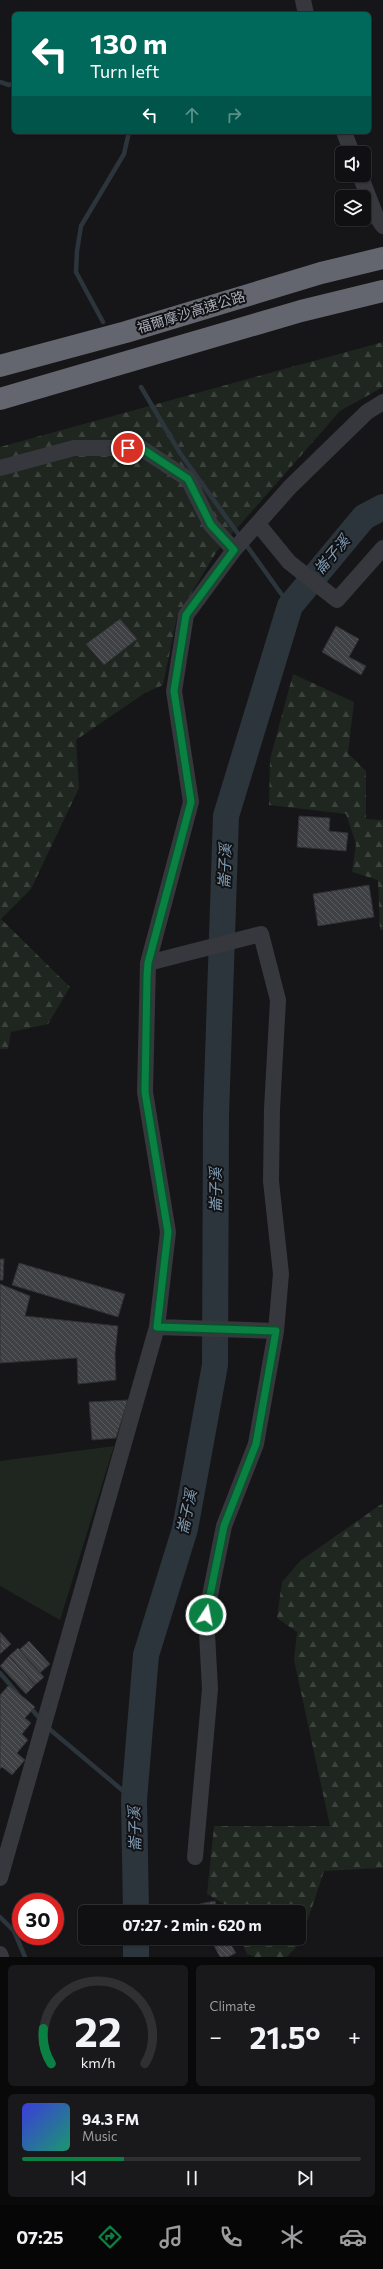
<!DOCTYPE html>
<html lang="en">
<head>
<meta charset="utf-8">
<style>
  :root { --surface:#101012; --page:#19191b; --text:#f1f3f6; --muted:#9c9d9f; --line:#303032; --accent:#0b8043 }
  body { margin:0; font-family:Commissioner,"Noto Sans TC",sans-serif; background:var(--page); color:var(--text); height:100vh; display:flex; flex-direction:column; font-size:15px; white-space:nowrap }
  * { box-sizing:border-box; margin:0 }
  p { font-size:13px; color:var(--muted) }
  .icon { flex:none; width:22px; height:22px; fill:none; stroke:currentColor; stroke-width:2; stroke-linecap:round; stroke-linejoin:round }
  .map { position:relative; height:1957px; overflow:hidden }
  .side { display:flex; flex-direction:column; gap:8px; padding:8px; background:#09090a; flex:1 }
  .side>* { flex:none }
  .guide { position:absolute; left:12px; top:12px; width:359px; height:122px; border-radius:6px; box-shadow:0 1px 3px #0004,0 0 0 1px var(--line); background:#00695c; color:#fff; overflow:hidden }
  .controls { position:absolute; left:335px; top:146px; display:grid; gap:8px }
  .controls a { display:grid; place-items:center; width:36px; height:36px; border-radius:6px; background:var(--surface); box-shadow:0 1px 3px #0004,0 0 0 1px var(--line); font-size:20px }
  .speed { position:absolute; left:12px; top:1893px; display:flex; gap:8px; font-size:20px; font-weight:700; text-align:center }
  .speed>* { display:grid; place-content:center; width:52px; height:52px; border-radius:50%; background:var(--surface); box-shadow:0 1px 3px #0004,0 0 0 1px var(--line); line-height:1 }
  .speed .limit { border:6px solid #d22; background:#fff; color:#111 }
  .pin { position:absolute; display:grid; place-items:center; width:34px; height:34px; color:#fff; margin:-17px; border:2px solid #fff; border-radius:50%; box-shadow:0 1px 4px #0007 }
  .me { position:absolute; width:44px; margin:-22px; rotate:11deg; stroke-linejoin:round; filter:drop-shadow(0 0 3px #0008) }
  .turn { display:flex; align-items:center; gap:14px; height:84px; padding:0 12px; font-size:18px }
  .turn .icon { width:52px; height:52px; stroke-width:2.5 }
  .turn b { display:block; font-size:28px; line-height:34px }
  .lanes { display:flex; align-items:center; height:38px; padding:0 12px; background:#0003; justify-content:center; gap:20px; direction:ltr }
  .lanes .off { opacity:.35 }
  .big { font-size:30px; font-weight:700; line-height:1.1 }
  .side .tile { flex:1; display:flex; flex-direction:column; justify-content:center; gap:6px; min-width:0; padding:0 14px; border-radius:6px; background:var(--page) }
  .side .dial { align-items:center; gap:0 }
  .dial svg { height:104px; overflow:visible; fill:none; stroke:var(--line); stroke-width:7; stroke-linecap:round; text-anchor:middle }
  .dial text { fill:var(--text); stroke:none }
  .song { display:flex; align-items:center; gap:12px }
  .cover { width:48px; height:48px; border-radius:6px; background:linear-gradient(135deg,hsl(240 70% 55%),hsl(160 70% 35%)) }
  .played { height:4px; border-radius:2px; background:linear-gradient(90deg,var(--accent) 30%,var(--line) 30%) }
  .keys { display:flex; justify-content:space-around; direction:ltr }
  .heat { display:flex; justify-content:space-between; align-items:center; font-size:22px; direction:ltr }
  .side .tiles { flex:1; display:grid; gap:8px; grid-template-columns:1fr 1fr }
  .tile:last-child { grid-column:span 2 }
  .trip { position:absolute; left:78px; top:1905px; width:228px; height:40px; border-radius:6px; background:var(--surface); box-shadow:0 1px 3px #0004,0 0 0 1px var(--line); font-weight:700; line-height:40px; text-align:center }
  .dock { display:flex; height:64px; justify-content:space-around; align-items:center; background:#060607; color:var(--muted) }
  .dock .icon { width:28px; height:28px }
  .dock .on { color:var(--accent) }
  .dock b { font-size:18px; color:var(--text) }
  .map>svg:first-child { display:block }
</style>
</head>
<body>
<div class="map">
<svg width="383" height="1957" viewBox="0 0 383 1957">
  <defs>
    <pattern id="forest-firs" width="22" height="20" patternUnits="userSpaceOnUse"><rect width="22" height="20" fill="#1e261f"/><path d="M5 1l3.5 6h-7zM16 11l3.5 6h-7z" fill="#3c433d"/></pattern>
    <pattern id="building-back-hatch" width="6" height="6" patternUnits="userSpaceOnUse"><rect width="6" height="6" fill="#404145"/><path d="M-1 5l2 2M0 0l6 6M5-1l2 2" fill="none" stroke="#595a5e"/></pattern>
  </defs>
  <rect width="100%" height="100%" fill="#161618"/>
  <path fill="#1e261f" d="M114,1446l-54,174 -60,-34v-125z"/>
  <path fill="url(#forest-firs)" d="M383,342v45l-43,24 -123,140 -40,66 -14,68 -18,8 -69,47 3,48 -48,101 -30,30 69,68 -22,37 -37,8 -3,17h-8v-602z
    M293,674l61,28 -6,51 18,18v48l17,1v110h-3l-2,-50 -26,-8 4,-28 -10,-30 -77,-9 1,-46z
    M383,1503v365l-59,3 -24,72 -13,14h-32l-8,-3 -7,-16h59v-26h-70l-3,-7 -19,-11 7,-68h116l-36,-166 3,-28 -20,-14 5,-36 18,-21z"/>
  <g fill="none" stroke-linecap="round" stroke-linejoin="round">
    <path stroke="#2c353c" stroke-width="4.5" d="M0,82l9,3 5,-2
      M103,322l-27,-50 1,-21 4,-25 43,-72 5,-22
      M141,387l39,66 110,153
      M0,1673l17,20
      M29,1706l12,14
      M47,1727l87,73
      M0,1917l14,14 11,26"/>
    <path stroke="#2c353c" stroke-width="26" d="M136,1912l-2,-112 12,-145 39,-126 30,-164 1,-249 10,-300 64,-210 74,-89 19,-10
      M136,1938v19"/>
  </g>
  <path fill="url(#building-back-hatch)" stroke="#303034" d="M120,619l17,20 -33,26 -18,-21z
    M336,626l23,13 -10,18 17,9 -5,9 -39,-23z
    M299,816l31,2 -1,13 19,2 -2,18 -49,-4z
    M369,885l5,32 -56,9 -5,-32z
    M0,1259h4l-1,21h-3z
    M19,1263l106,31 -7,23 -106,-32z
    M0,1284l30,12 -5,20 93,10 -3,28 1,26 -38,4 -1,-26 -77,5z
    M128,1400l-12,38 -24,2 -3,-38z
    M0,1632l11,12 -11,10z
    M29,1641l21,23 -10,9 -21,-23z
    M18,1648l26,29 -9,8 -26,-29z
    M9,1656l26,29 -9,9 -26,-28z
    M9,1685l26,22 -10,11 6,5 -9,11 6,6 -11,13 8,7 -13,15 -10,-8 -2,2v-74z
    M215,1901l3,11h-16l-2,-8z
    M210,1938h17l9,15 -8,4h-8z"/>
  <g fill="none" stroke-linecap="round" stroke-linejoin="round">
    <path stroke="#37383d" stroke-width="16" d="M303,0l3,14
      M344,132l8,21
      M360,175l16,41 7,10
      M0,468l74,-20h67l47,31 23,46 23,25
      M258,524l31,38 48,38 46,-52
      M148,963l113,-29 17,66 -6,109 -1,72 10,93 -5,57
      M157,1327l119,4 -20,113 -32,82 -18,89 4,74 -15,168
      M0,1878l157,-551 11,-95 -23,-140 3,-129 43,-161 -17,-111 12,-76 48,-65 56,-63 77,-75 16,-10
      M0,1954l1,3"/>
    <path stroke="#63666e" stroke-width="22" d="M0,366l126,-34 195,-59 62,-15
      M0,399l301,-88 82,-20"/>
  </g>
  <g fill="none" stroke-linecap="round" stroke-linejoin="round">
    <defs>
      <path id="route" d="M128,448h13l47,31 23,46 23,25 -48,65 -12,76 17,111 -43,161 -1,14 -2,115 23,140 -11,95 119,4 -20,113 -32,82 -18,89"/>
    </defs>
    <use href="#route" stroke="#07532c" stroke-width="10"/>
    <use href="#route" stroke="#0b8043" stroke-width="7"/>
  </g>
  <g text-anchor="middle" stroke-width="4" stroke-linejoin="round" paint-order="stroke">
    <g font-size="14" fill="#a8adb8" stroke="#111113">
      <text transform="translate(191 312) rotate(-17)" y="5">福爾摩沙高速公路</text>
    </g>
    <g font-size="15" font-style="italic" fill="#7f9bb3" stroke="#111113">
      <text transform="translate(332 555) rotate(-50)" y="5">崙子溪</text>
      <text transform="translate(225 866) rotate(-88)" y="5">崙子溪</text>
      <text transform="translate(216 1190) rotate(-90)" y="5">崙子溪</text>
      <text transform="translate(187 1512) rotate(-78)" y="5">崙子溪</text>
      <text transform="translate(135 1829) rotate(-91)" y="5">崙子溪</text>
    </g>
  </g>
</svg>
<div class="controls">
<a><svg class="icon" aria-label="sound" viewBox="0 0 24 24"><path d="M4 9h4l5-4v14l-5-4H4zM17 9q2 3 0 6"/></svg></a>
<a><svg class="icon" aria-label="layers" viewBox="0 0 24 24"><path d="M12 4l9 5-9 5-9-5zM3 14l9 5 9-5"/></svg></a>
</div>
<div class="speed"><div class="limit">30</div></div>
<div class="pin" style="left:128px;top:448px;background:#d93025"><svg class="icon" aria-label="arrive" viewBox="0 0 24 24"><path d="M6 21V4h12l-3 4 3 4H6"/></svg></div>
<svg class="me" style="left:206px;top:1615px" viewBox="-20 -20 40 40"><circle r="17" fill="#0b8043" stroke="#fff" stroke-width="3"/><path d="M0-11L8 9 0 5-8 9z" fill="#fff"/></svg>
<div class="trip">07:27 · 2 min · 620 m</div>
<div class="guide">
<div class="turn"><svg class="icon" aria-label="left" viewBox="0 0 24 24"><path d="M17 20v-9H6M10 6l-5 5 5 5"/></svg><div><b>130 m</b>Turn left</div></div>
<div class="lanes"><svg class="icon" aria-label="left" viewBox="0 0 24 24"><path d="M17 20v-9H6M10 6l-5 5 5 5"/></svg><svg class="icon off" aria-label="ahead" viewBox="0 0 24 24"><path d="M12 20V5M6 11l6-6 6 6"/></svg><svg class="icon off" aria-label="right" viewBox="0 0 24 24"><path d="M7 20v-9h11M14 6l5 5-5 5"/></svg></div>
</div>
</div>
<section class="side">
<div class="tiles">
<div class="tile dial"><svg viewBox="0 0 100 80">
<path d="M14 69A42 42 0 1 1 86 69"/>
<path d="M14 69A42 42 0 0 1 8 42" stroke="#0b8043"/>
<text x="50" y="56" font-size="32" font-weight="700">22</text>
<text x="50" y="72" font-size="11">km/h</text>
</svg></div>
<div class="tile"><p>Climate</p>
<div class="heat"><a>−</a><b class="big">21.5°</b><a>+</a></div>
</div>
<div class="tile">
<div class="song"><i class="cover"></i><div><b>94.3 FM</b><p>Music</p></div></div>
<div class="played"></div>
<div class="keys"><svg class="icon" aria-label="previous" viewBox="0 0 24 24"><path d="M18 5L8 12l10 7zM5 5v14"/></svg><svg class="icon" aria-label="pause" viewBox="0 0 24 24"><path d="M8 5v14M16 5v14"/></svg><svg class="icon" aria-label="next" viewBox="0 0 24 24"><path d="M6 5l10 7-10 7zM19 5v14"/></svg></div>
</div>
</div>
</section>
<nav class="dock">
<b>07:25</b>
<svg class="icon on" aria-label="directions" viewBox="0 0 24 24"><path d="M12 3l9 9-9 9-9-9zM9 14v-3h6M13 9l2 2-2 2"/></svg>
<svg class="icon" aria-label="music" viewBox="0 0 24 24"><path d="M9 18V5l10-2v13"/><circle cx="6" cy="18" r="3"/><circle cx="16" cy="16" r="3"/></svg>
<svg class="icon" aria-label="phone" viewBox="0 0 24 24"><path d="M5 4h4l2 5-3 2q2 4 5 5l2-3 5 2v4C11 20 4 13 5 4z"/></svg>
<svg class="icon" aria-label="climate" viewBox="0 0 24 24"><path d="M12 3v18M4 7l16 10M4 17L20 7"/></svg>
<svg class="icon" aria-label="car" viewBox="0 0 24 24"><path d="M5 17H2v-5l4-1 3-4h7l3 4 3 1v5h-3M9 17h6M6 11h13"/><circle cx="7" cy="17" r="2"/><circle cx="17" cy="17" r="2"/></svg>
</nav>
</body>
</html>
